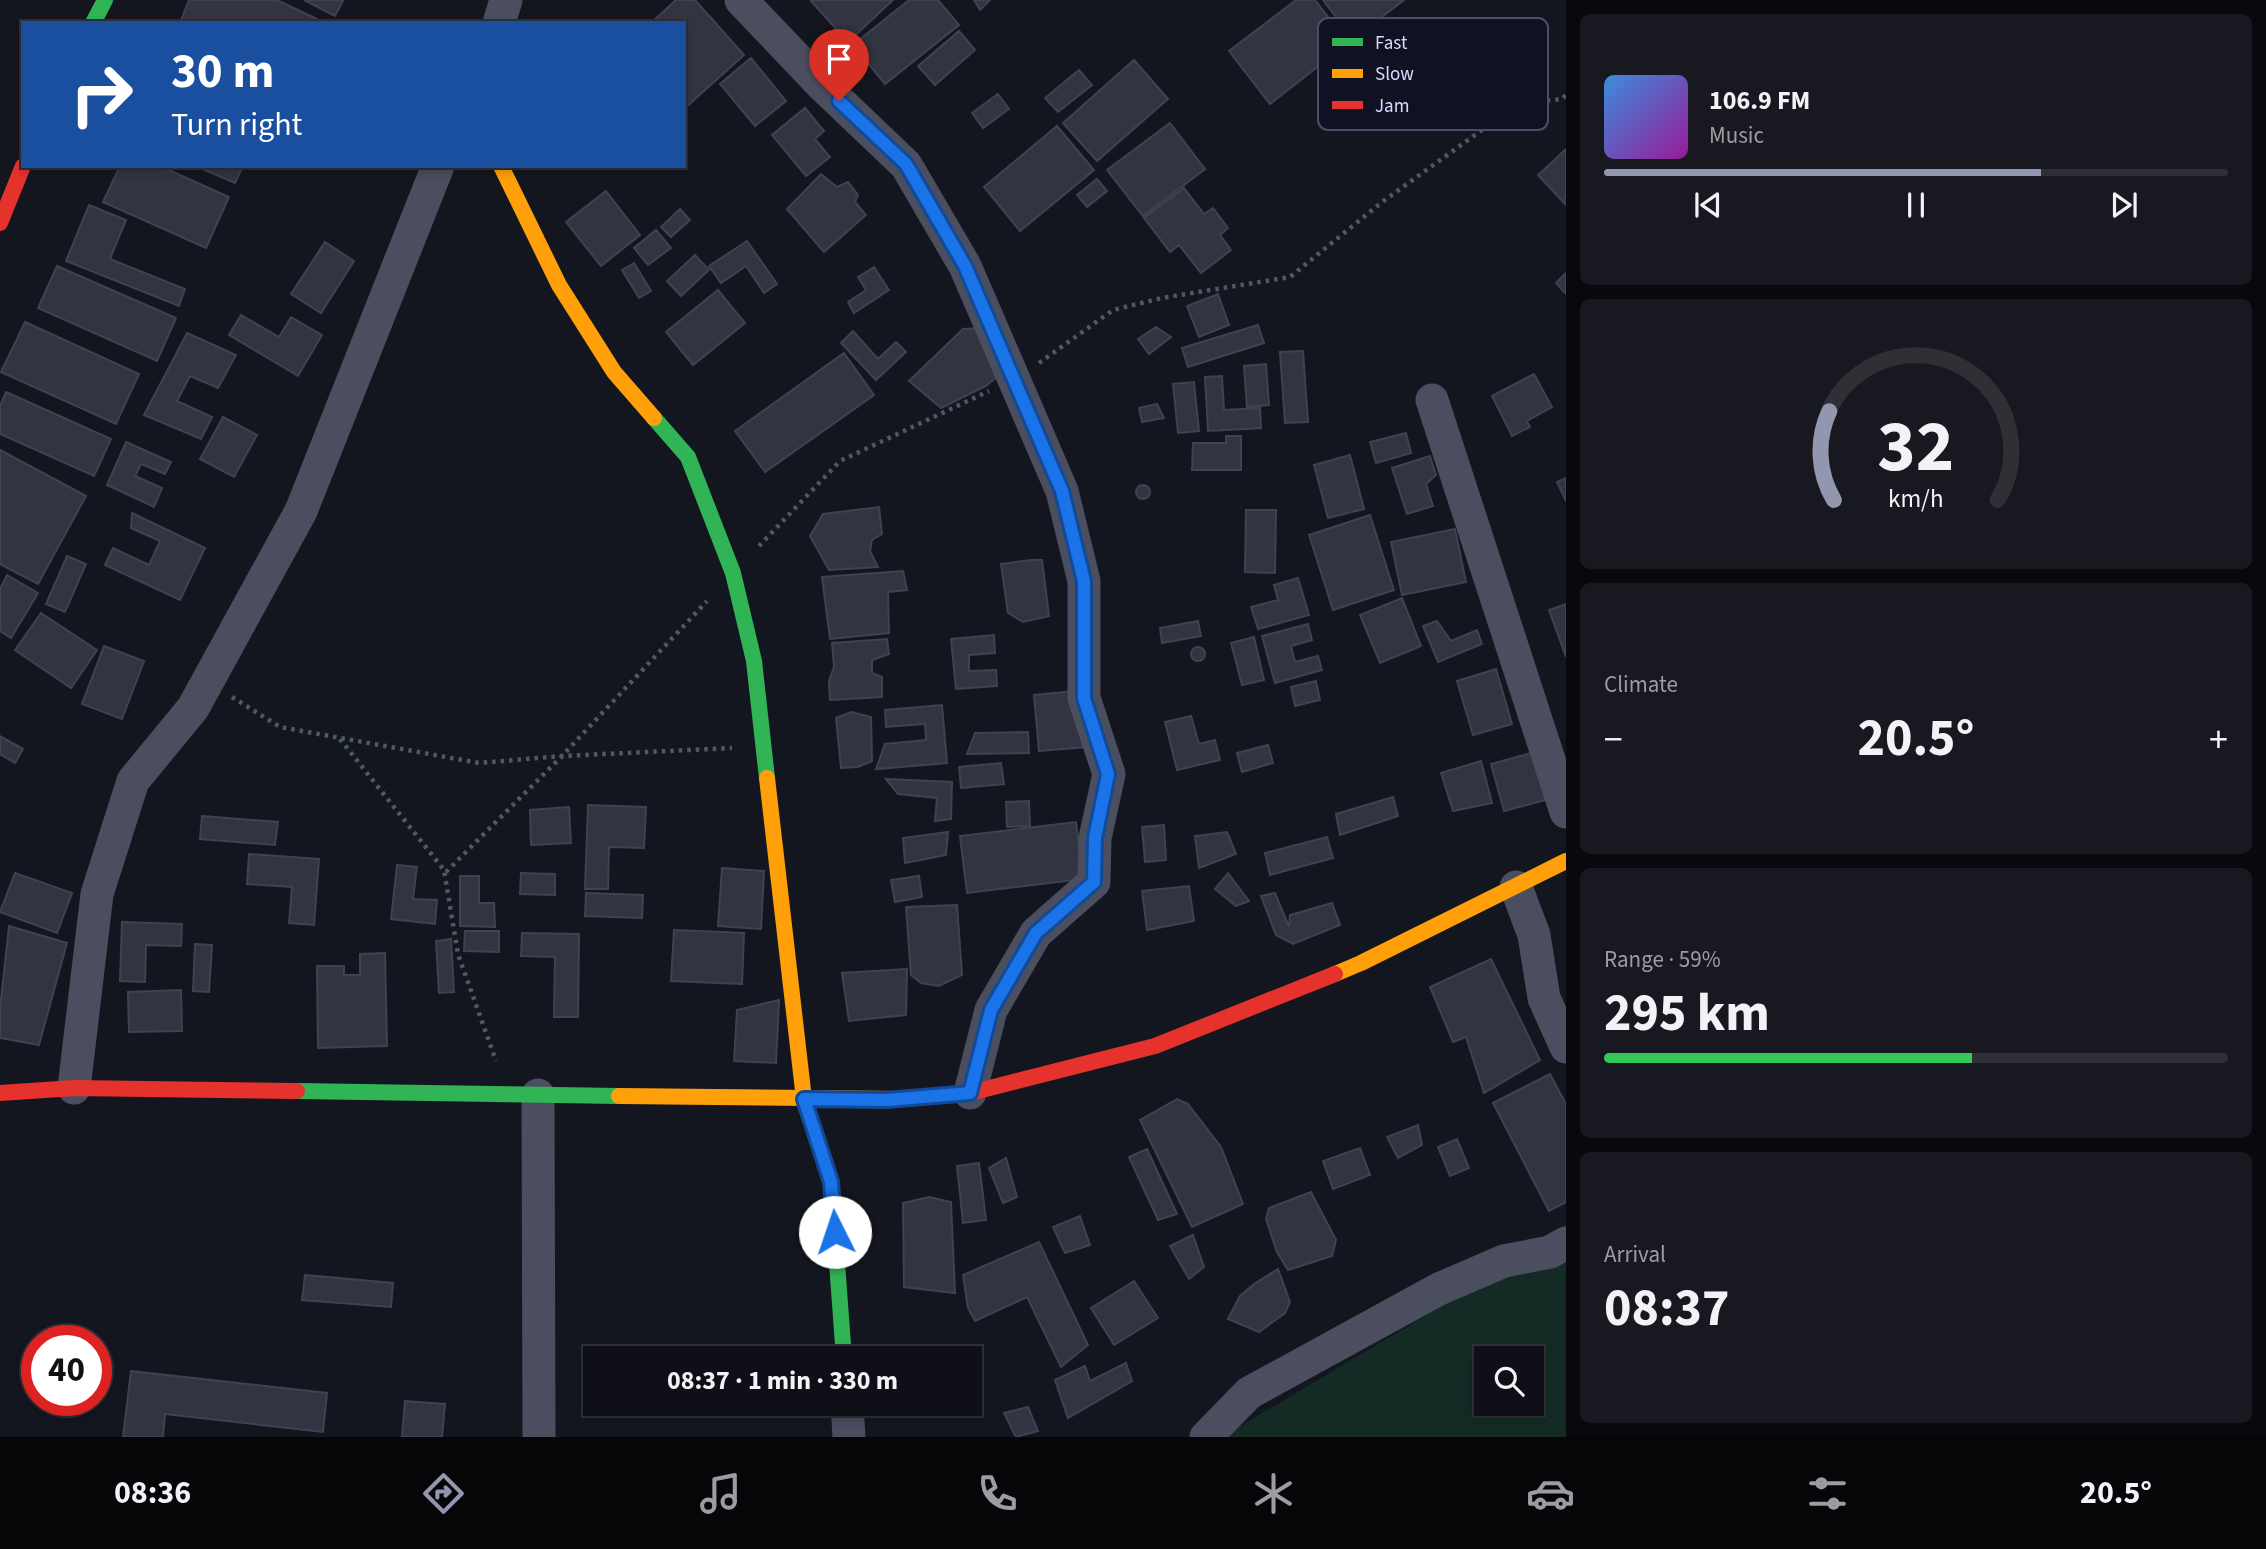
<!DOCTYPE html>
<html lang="en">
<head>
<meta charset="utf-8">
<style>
  :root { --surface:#0f1017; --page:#181920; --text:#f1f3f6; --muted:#9b9da1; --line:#2f3036; --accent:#9296af }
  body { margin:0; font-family:"Source Sans 3",sans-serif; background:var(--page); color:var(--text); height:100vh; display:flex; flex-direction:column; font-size:26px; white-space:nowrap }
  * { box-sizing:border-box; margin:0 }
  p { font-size:23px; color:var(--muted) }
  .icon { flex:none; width:38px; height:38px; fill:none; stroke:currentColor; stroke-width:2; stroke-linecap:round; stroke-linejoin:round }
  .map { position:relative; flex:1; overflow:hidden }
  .details { display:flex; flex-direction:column; gap:14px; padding:14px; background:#08090d; width:700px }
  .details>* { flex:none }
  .banner { position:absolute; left:21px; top:21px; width:665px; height:147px; border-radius:0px; box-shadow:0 4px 10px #0003,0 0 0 2px var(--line); background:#1a4fa0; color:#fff; overflow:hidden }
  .fabs { position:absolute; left:1474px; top:1346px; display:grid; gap:14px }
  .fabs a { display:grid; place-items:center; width:70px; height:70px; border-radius:0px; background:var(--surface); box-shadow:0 4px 10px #0003,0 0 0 2px var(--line); font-size:35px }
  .speed { position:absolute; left:21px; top:1325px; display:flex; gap:14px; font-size:35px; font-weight:700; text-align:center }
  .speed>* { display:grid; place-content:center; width:91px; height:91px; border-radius:50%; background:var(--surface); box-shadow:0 4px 10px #0003,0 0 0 2px var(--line); line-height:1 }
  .speed .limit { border:10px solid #d22; background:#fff; color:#111 }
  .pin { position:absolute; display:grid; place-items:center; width:60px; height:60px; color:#fff; margin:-72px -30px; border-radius:50% 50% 50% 0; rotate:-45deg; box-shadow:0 0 7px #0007 }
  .pin .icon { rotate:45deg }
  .me { position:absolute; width:77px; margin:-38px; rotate:356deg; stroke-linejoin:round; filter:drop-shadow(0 0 5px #0008) }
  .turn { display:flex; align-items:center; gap:24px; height:147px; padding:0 35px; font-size:32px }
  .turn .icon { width:91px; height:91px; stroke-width:2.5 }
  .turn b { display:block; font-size:49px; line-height:60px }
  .big { font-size:52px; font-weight:700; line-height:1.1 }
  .details .widget { flex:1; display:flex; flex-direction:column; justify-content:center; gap:10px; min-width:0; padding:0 24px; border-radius:10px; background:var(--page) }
  .details .dial { align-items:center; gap:0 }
  .dial svg { height:182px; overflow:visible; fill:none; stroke:var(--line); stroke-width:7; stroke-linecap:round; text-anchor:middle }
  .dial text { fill:var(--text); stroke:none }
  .song { display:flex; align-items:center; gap:21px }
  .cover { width:84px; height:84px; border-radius:10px; background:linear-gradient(135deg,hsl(210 70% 55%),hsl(300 70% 35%)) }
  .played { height:7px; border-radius:4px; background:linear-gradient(90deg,var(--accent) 70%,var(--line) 70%) }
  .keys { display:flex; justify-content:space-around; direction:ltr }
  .heat { display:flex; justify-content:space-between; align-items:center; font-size:38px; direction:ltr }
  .charge { height:10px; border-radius:5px; background:linear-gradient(90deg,#34c759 59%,var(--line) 0) }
  .trip { position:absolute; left:583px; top:1346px; width:399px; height:70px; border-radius:0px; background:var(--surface); box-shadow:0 4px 10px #0003,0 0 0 2px var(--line); font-weight:700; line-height:70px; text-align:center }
  .tabs { display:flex; height:112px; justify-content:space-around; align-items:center; background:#060609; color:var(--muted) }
  .tabs .icon { width:49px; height:49px }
  .tabs .active { color:var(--accent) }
  .tabs b { font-size:32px; color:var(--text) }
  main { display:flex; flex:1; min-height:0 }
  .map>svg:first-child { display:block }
</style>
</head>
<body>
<main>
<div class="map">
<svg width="1566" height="1437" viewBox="0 0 1566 1437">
  <rect width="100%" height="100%" fill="#14161f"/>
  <path fill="#142a25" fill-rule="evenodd" d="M1566,1232v205h-344zM1486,1358h45v46h-45z"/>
  <path fill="#323441" stroke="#404152" stroke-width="2" d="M189,0h88l46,22 -143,1z
    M304,0h37l2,1 -8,15z
    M676,0h19l49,55 -60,54v-86h-33z
    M812,0h81l-45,42 -37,-41z
    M909,0h29l21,25 -74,59 -32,-39z
    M974,0h16l-10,10z
    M1296,0h19l33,43 -78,61 -41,-53z
    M1323,0h81l-51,39z
    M959,31l16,19 -40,35 -17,-19z
    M751,58l35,43 -31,25 -35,-42z
    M1134,60l34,39 -71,62 -34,-38z
    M1079,70l13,15 -34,27 -13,-14z
    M998,94l11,15 -26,19 -11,-15z
    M805,108l19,23 -9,8 15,18 -24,19 -34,-41z
    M1170,123l35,46 -62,47 -36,-46z
    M1057,126l37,44 -74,61 -36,-44z
    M1566,149v56l-28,-30z
    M120,166h40l69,31 -23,51 -103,-46z
    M203,166h40l-8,17 -33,-14z
    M821,174l16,13 11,-5 10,13 -3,7 11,13 -42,37 -37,-43z
    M1097,179l10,12 -20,16 -10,-12z
    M1184,188l20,26 9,-6 15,20 -8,7 11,15 -30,23 -22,-28 -9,7 -26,-34z
    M606,191l34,44 -39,31 -35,-44z
    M89,205l37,15 -16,39 75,30 -6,17 -113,-45z
    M680,209l10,11 -19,17 -10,-10z
    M656,230l15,18 -23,17 -14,-17z
    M747,241l30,43 -13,9 -18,-27 -25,17 -12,-17z
    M325,242l29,19 -33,52 -30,-19z
    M695,255l14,15 -28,26 -14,-15z
    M634,263l17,28 -12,7 -17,-28z
    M57,266l119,52 -19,43 -119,-53z
    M874,267l15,23 -35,23 -6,-11 18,-12 -8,-13z
    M1566,273v21l-10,-11z
    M718,290l27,33 -52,42 -27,-33z
    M1218,294l11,31 -30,12 -12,-31z
    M241,315l38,22 12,-20 31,18 -24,41 -69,-41z
    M25,322l114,52 -23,50 -115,-52z
    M1258,325l6,18 -76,24 -6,-19z
    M1156,327l15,10 -22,17 -11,-15z
    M979,328l24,44 -17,14 -45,22 -32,-27 54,-52z
    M853,331l25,28 18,-17 10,10 -30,28 -35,-37z
    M187,333l49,22 -18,33 -28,-12 -13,25 35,16 -11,22 -57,-24z
    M1303,351l5,71 -23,1 -5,-71z
    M844,353l30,42 -109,77 -30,-41z
    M1266,364l3,41 -22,2 -3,-41z
    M1534,374l18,33 -25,14 3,6 -18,9 -20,-40z
    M1222,376l2,34 36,-2 1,20 -53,3 -3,-54z
    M1194,382l5,49 -21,2 -5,-49z
    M6,392l105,47 -17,37 -94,-42v-28z
    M1157,404l7,14 -22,4 -3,-14z
    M223,417l34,18 -23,42 -34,-18z
    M1406,433l5,20 -35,10 -6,-21z
    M1226,436h15v34h-49l1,-27h33z
    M126,442l45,20 -6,12 -24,-10 -6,12 27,12 -8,19 -47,-22z
    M0,450l86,46 -48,88 -38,-20z
    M1350,455l14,54 -36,9 -14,-53z
    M1430,456l6,19 -10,9 7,22 -26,8 -15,-46z
    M1566,478v23l-9,-19z
    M1136 492a7 7 0 1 1 14 0a7 7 0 1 1-14 0Z
    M879,507l3,27 -10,6 -2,11 8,16 -49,3 -19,-34 13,-22z
    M1246,510h30l-1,63 -30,-1z
    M132,513l73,35 -25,52 -75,-35 8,-17 36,17 11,-24 -29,-13z
    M1370,515l24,75 -61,20 -24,-75z
    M1455,529l11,53 -64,13 -11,-53z
    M67,556l19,8 -21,48 -19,-8z
    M1031,560h11l7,56 -26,6 -15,-9 -7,-49z
    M903,571l4,19 -19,2 1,41 -59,6 -8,-62z
    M7,575l31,18 -27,45 -11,-7v-42z
    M1298,578l11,37 -51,14 -7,-22 27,-7 -4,-15z
    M1402,598l19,48 -41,17 -20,-48z
    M1566,604v53l-17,-47z
    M41,613l56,37 -26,38 -56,-38z
    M1198,621l3,15 -39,7 -2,-15z
    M1437,621l14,20 26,-11 5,14 -44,18 -15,-36z
    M1308,624l4,16 -21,6 4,16 23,-6 4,14 -47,13 -13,-47z
    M994,635l1,18 -26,2v16l27,-1 1,16 -41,3 -5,-50z
    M1254,637l10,43 -22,5 -11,-42z
    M887,639l2,15 -17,6v13l10,4v20l-52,3 -1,-19 5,-14 -2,-24z
    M104,646l40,15 -22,58 -40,-15z
    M1191 654a7 7 0 1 1 14 0a7 7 0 1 1-14 0Z
    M1496,669l16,55 -39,11 -16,-54z
    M1316,681l4,19 -25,6 -4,-19z
    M1075,691l11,56 -47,4 -5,-56z
    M942,705l5,58 -71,6 9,-25 41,-4 -1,-16 -39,3 -1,-17z
    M851,712l20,5 1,44 -14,6 -17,1 -5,-50z
    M1191,716l8,28 16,-4 5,20 -43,10 -12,-48z
    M1028,732l1,21 -62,1 8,-21z
    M0,736l23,13 -8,14 -15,-9z
    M1268,745l5,18 -31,9 -5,-19z
    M1539,751l14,47 -49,13 -13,-47z
    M1481,761l11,42 -39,8 -12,-38z
    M1001,763l3,21 -43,4 -2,-21z
    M886,779l66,3 -1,37 -16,2 2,-23 -39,-4z
    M1393,797l5,19 -58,19 -4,-21z
    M1029,801l1,25 -23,1 -1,-25z
    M588,805l58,2 -2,41 -35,-1 -1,42h-23z
    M569,807l2,36 -40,2 -1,-35z
    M202,816l76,6 -3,23 -75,-6z
    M1076,822l7,57 -116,14 -7,-57z
    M1164,825l2,35 -21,2 -3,-35z
    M948,832l-2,23 -41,8 -2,-25z
    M1227,832l9,22 -37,14 -4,-32z
    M1327,837l6,21 -63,17 -5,-22z
    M249,854l70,5 -5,66 -25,-2 3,-36 -45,-3z
    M397,865l20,2 -4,32 24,1 -2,24 -44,-5z
    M722,868l42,3 -3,58 -43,-3z
    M15,873l57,20 -15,40 -57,-21z
    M521,873l34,1v21l-35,-1z
    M1228,873l21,28 -13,5 -21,-17z
    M460,876h19v27h15l1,24 -35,-1z
    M919,876l3,21 -27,5 -4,-22z
    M1189,886l5,35 -47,9 -5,-39z
    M586,893l57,2 -1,23 -57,-2z
    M1275,893l14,34 1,-12 42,-12 8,22 -47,19 -17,-9 -15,-39z
    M957,905l5,70 -23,11 -18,-3 -10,-8 -5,-68z
    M122,922l60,2 -1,22 -35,-1 -1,37 -25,-1z
    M9,926l58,17 -28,102 -39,-7v-29z
    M674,930l70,3 -2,51 -71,-3z
    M465,931h34v21l-35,-1z
    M522,933l57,1 -1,83h-24l1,-60 -34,-1z
    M451,939l3,53 -15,1 -3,-52z
    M195,944l17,1 -3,47 -16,-1z
    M385,953l2,93 -69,2 -1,-82h27v9h16v-21z
    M1491,959l49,101 -56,33 -18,-56 -13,5 -23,-55z
    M907,969l-1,46 -57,6 -7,-48z
    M181,990l1,41 -53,1 -1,-40z
    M779,1000l-3,63 -42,-2 3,-51z
    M1550,1074l16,30v98l-17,9 -56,-108z
    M1177,1099l11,5 33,43 22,57 -51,23 -52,-107z
    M1418,1125l4,20 -24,13 -11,-21z
    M1457,1139l12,29 -19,8 -12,-29z
    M1360,1148l10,27 -37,14 -10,-28z
    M1147,1149l30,65 -19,6 -29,-63z
    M1006,1158l11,39 -14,6 -14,-35z
    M979,1163l7,57 -23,3 -6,-57z
    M1311,1192l25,48 -4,16 -44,14 -11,-18 -11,-33 3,-11z
    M929,1197l22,5 4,91 -51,-6 -1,-84z
    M1080,1216l10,29 -25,8 -12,-26z
    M1193,1235l11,32 -15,12 -19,-33z
    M1039,1242l49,103 -27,22 -34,-70 -52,24 -7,-13 -5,-33z
    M1278,1269l12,33 -5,11 -26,19 -31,-13 12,-23 14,-12z
    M305,1275l88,8 -2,24 -89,-7z
    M1134,1281l24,37 -44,27 -23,-37z
    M1126,1363l6,18 -64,37 -13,-38 30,-14 5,15z
    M131,1371l196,22 -4,39 -158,-18 -2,23h-40z
    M131,1371l196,22 -4,39 -158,-18 -2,23h-40z
    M405,1401l40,3 -3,33h-40z
    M405,1401l40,3 -3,33h-40z
    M1028,1407l10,24 -22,6 -12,-24z"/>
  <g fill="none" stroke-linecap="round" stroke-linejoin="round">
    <path stroke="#4a5b61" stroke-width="4.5" stroke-dasharray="3.5 5" stroke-linecap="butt" d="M1039,363l74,-53 49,-12 128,-21 92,-75 136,-98 44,-5 4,-4
      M759,546l81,-85 149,-70
      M232,697l48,30 199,36 83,-7 170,-8
      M340,739l104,131 14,84 38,107
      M446,872l116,-116 145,-155"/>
    <path stroke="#4a4e5f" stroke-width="33" d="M741,0l81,85 84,80 59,101 97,225 22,90v117l25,76 -14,64 -1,44 -58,51 -45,77 -21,83
      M499,23l7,-23
      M1432,400l134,412
      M1516,887l18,48 10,63 22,49
      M74,1088l23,-194 36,-113 60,-73 108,-197 137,-345
      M538,1095l1,342
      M847,1404l2,33
      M1206,1437l43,-44 190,-104 65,-28 46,-9 16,-9"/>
    <path stroke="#30b455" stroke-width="16" d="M93,23l12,-23
      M654,418l34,39 45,116 21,88 13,117
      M297,1091l322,5
      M827,1170l4,12 13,176"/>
    <path stroke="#ff9f0a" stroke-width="16" d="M501,166l58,119 55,87 40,46
      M767,778l37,321 23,71
      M1335,974l26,-11 205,-102
      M619,1096l280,3"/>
    <path stroke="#e5322d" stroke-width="16" d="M0,223l23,-57
      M0,1093l74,-5 223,3
      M899,1099l71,-6 185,-47 180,-72"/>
  </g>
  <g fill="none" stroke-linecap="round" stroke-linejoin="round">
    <defs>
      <path id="route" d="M835,1232l-4,-50 -27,-83 83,1 83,-7 21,-83 45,-77 58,-51 1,-44 13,-64 -24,-76v-117l-22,-90 -97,-225 -59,-102 -67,-63"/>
    </defs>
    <use href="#route" stroke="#114b97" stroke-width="18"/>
    <use href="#route" stroke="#1a73e8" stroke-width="12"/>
  </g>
  <rect x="1318" y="18" width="230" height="112" rx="10" fill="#101224" stroke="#4b4e65" stroke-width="2"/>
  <rect x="1332" y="38" width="31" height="8" fill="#30b455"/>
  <rect x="1332" y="69" width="31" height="9" fill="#ff9f0a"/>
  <rect x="1332" y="101" width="31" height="8" fill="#e5322d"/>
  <g font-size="19" fill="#d6dbfc">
    <text x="1375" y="49">Fast</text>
    <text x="1375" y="80">Slow</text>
    <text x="1375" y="112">Jam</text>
  </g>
</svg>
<div class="fabs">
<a><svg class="icon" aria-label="search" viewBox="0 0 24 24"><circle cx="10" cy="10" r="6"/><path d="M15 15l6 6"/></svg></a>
</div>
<div class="speed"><div class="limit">40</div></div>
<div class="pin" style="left:839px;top:101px;background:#d93025"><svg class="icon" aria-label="arrive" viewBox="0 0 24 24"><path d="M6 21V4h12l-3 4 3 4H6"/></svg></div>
<svg class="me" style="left:835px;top:1232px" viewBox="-20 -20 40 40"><circle r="19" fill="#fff"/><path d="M0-13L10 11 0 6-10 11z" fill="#1a73e8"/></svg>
<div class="trip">08:37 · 1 min · 330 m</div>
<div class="banner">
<div class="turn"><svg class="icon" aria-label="right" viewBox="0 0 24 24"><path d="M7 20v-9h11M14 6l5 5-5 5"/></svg><div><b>30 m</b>Turn right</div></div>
</div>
</div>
<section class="details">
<div class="widget">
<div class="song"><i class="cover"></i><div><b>106.9 FM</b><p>Music</p></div></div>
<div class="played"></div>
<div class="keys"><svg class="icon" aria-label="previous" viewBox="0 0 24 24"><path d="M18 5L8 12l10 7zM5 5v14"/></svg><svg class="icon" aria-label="pause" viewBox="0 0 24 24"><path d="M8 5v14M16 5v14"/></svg><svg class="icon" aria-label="next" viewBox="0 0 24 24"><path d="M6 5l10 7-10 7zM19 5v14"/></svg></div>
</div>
<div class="widget dial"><svg viewBox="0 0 100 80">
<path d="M14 69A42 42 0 1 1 86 69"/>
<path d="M14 69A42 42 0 0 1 12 30" stroke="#9296af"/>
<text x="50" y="56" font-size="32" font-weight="700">32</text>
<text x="50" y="72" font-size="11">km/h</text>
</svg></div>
<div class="widget"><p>Climate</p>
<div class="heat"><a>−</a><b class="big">20.5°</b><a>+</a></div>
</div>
<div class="widget"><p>Range · 59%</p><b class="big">295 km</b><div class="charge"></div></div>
<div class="widget"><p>Arrival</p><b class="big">08:37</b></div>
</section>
</main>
<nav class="tabs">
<b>08:36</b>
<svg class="icon active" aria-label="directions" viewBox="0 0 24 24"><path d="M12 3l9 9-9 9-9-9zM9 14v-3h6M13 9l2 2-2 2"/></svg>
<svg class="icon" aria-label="music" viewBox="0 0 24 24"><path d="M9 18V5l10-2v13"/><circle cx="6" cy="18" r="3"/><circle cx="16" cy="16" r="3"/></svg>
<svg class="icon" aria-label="phone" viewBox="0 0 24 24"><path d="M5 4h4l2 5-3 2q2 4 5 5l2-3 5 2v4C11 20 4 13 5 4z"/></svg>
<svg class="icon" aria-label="climate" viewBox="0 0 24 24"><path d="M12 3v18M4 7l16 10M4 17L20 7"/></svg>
<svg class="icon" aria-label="car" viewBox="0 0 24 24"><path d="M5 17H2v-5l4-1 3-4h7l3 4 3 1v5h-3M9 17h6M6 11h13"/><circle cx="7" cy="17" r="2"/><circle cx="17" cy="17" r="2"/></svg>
<svg class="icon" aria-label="filters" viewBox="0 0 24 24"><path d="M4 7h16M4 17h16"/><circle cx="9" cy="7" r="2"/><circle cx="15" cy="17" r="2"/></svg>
<b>20.5°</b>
</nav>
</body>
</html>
